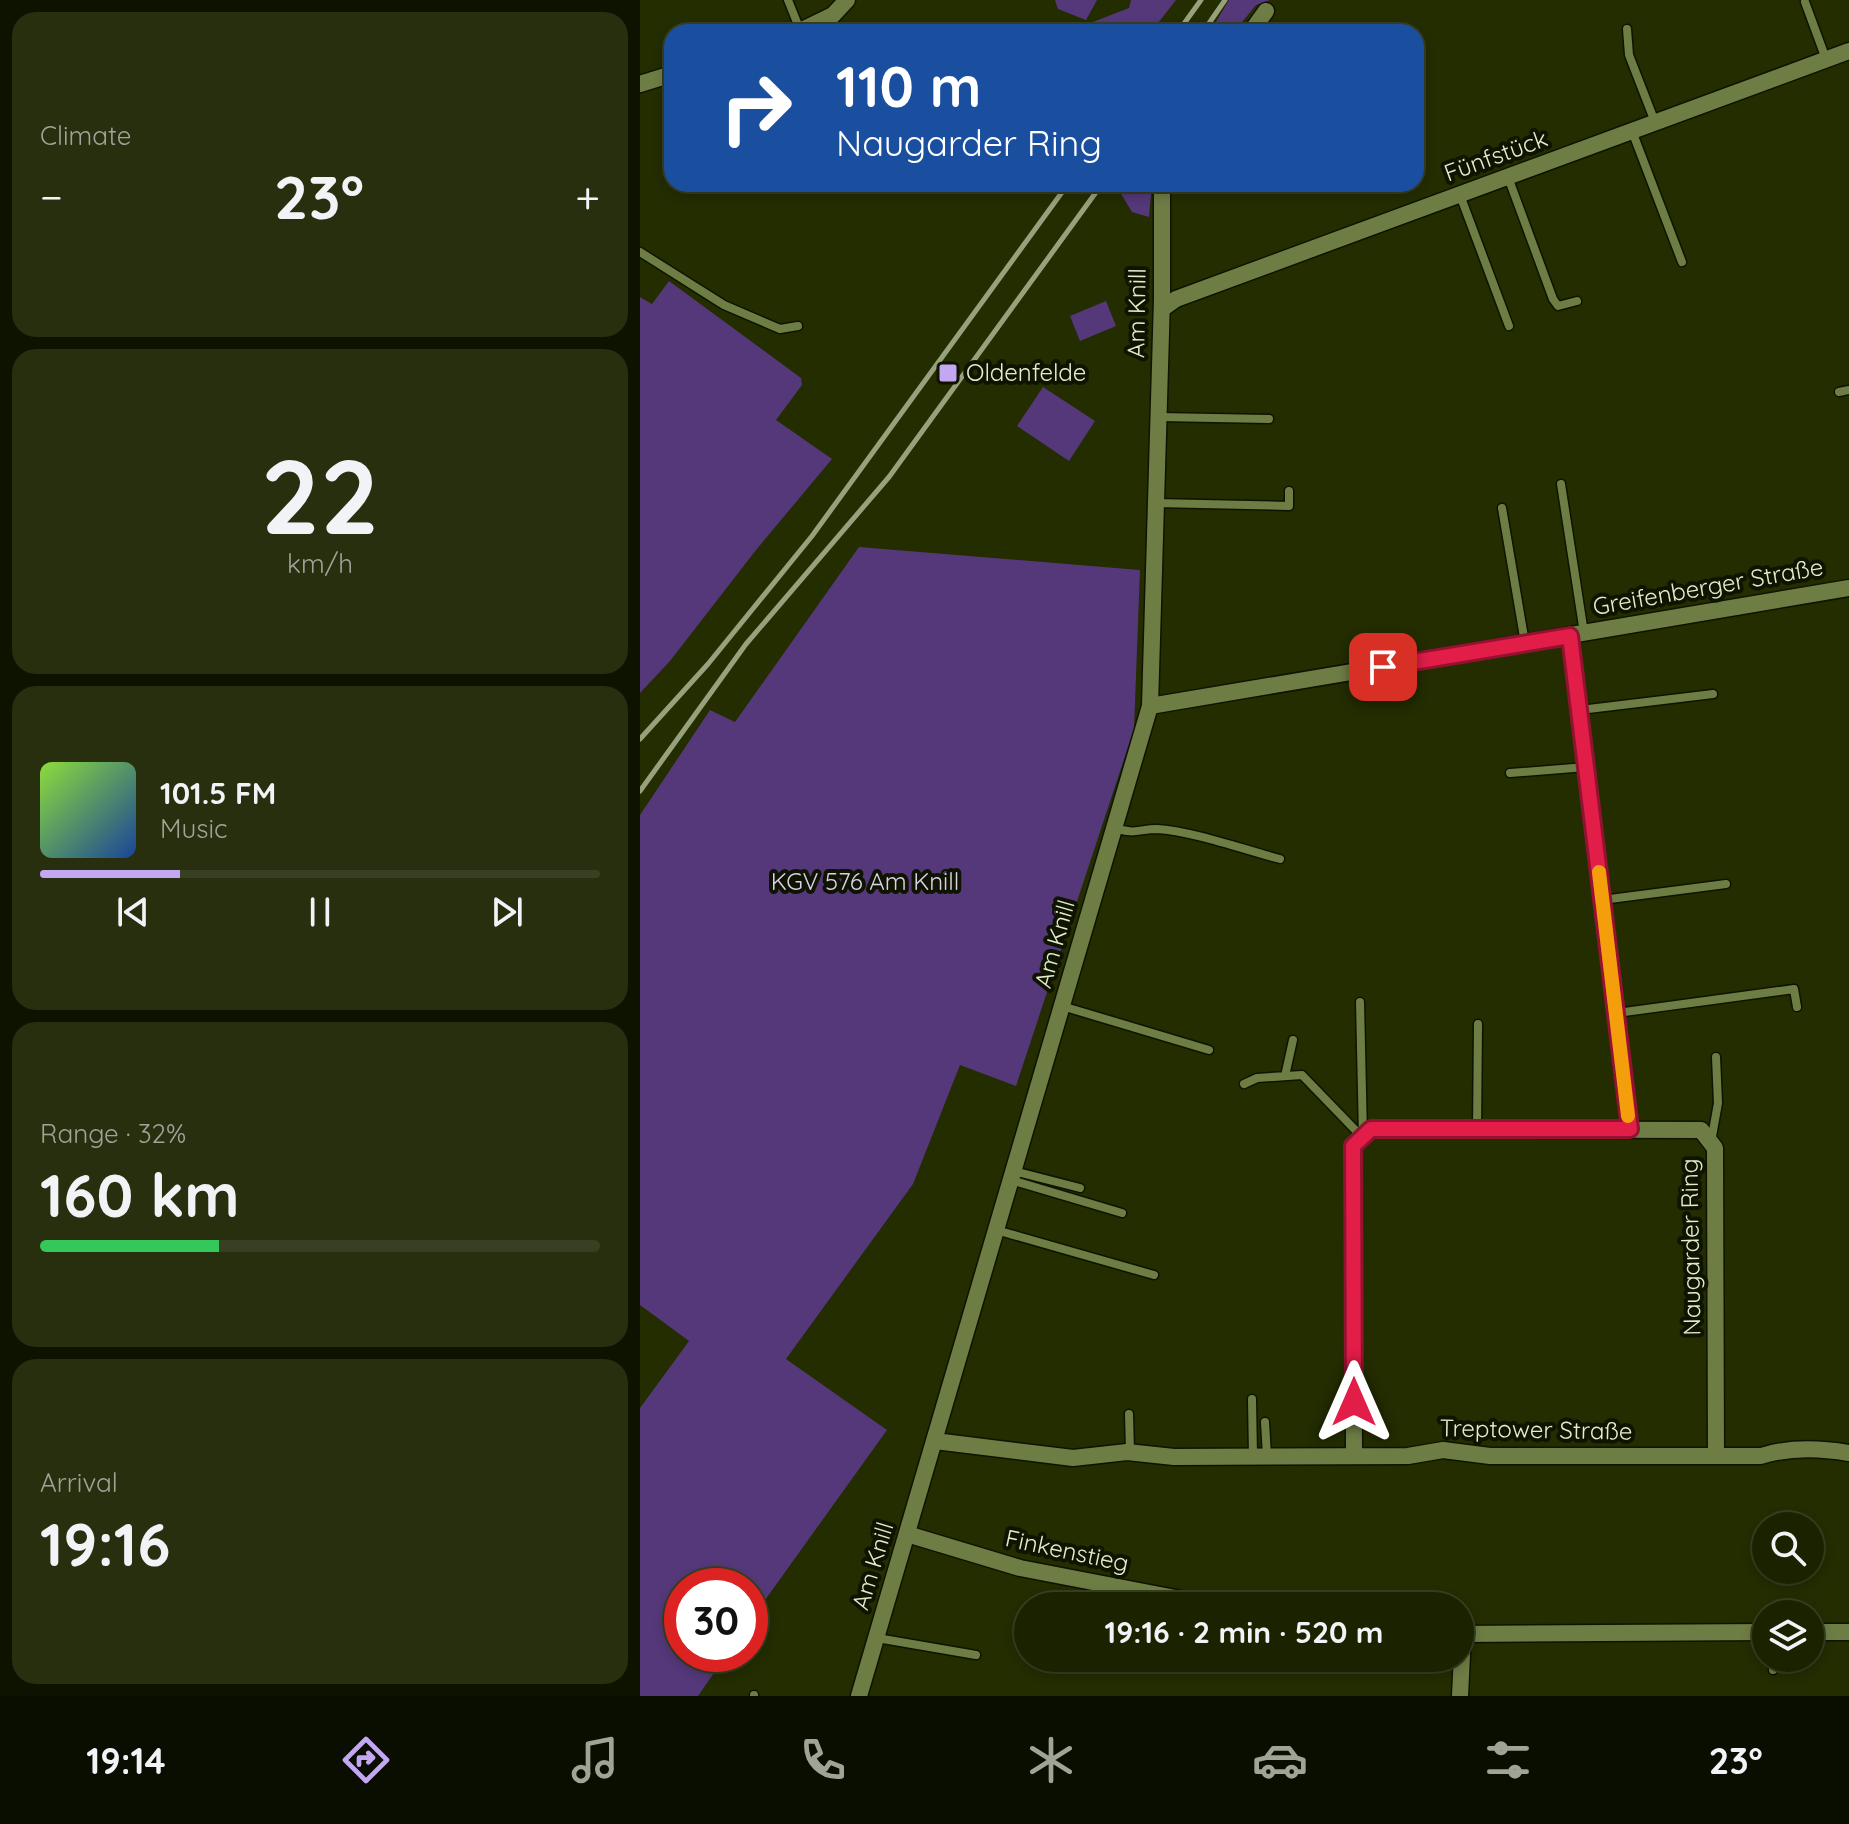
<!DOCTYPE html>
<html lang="en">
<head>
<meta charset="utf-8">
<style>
  :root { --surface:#1a2200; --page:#272f0f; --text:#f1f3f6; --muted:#9fa499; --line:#383f22; --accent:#c3a7f2 }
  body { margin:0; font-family:Quicksand,sans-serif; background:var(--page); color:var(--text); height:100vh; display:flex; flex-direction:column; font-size:30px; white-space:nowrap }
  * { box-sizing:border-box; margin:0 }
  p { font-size:26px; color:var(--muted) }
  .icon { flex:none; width:44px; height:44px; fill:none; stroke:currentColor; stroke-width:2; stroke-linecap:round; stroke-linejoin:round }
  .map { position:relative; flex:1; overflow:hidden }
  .panel { display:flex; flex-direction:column; gap:12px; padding:12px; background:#0e1300; width:640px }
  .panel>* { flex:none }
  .top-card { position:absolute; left:24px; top:24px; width:760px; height:168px; border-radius:24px; box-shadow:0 4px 12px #0003,0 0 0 2px var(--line); background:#1a4fa0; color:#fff; overflow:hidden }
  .buttons { position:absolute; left:1112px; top:1512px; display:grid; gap:16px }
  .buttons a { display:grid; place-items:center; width:72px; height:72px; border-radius:50%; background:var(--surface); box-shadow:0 4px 12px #0003,0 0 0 2px var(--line); font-size:40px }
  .speed { position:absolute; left:24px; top:1568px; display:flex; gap:16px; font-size:40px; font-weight:700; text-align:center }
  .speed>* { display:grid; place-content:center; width:104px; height:104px; border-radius:50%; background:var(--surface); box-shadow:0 4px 12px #0003,0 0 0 2px var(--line); line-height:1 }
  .speed .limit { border:12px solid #d22; background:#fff; color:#111 }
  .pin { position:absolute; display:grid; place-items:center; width:68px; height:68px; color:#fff; margin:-34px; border-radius:16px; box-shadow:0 4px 12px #0006 }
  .me { position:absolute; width:88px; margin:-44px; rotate:0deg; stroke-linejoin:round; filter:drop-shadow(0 0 6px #0008) }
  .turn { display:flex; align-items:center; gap:28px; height:168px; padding:0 40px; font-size:36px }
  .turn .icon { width:104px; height:104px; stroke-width:2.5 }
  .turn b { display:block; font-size:56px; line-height:68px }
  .big { font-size:60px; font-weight:800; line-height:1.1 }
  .panel .card { flex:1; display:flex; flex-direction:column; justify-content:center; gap:12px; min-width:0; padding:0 28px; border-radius:24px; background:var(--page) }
  .panel .dial { align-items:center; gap:0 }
  .dial b { font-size:104px; line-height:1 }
  .song { display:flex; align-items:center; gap:24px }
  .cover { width:96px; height:96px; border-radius:12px; background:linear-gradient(135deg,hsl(90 70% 55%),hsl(220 70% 35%)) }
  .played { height:8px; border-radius:4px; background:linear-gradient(90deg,var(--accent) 25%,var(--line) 25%) }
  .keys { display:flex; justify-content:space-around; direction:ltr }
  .heat { display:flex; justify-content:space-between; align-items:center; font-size:44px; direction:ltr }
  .charge { height:12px; border-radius:6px; background:linear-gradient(90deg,#34c759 32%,var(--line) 0) }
  .trip { position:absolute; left:374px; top:1592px; width:460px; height:80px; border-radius:40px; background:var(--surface); box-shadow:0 4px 12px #0003,0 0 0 2px var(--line); font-weight:800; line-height:80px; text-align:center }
  .dock { display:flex; height:128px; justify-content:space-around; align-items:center; background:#0a0e00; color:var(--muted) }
  .dock .icon { width:56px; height:56px }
  .dock .current { color:var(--accent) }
  .dock b { font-size:36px; color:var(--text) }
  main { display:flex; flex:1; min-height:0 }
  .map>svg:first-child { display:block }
</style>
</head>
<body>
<main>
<section class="panel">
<div class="card"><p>Climate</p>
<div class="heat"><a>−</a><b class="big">23°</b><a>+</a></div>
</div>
<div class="card dial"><b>22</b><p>km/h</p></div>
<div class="card">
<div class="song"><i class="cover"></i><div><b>101.5 FM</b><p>Music</p></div></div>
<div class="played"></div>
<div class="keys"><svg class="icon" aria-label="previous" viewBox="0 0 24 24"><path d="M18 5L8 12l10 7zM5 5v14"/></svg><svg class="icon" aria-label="pause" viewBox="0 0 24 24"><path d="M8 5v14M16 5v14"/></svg><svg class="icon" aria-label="next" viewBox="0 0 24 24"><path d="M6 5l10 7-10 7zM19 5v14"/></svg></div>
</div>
<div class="card"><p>Range · 32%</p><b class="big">160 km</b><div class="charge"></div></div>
<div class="card"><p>Arrival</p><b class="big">19:16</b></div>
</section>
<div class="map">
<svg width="1209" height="1696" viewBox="0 0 1209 1696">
  <rect width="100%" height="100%" fill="#232d00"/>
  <path fill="#543879" d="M415,0h42l-11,20 -28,-11z
    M491,0h45l-25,32h-84l62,-24z
    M589,0h41l-14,5 -22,27h-24z
    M475,184h37l-3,33 -17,-5z
    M29,281l132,97 1,7 -26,35 56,39 -76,91 -86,111 -30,32v-396l12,7z
    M466,301l10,25 -36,15 -10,-25z
    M403,387l52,34 -26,40 -52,-35z
    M219,547l281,23 -6,159 -118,357 -56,-21 -47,119 -127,175 101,71 -137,191v-35h-68v68h45l-29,42h-58v-288l49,-67 -49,-36v-490l70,-105 25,12z"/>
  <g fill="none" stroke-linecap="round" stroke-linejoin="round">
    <defs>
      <path id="service" d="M148,0l12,30
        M1165,2l21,57
        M987,29l2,26 26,67
        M992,131l50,131
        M868,177l45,122 5,7 19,-5
        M820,195l49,131
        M0,252l84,53 56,24 18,-3
        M1199,392l10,-2
        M519,417l110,2
        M921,484l23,149
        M515,503l134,3v-15
        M862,508l23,135
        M940,710l133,-16
        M870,773l76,-6
        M475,828c19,7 24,1 42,1 35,2 88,21 123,30
        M962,900l124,-16
        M720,1002l3,135
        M422,1006l147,44
        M977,1013l177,-24 3,18
        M645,1076l8,-36
        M604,1084l13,-6 45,-3 60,62
        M837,1129l1,-105
        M1071,1142l7,-39 -2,-46
        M374,1171l66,17
        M371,1180l111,33
        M356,1230l158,45
        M612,1399l1,57
        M489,1414l1,38
        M625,1422l2,34
        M237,1638l99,17
        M1133,1670v-12
        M114,1696v-1"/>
      <path id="minor" d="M158,32l35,-17 14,-15
        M611,32l15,-21
        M0,84l32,-10
        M522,309l14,-10 673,-248
        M930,636l60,493
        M510,706l699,-118
        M295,1441l138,17 54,-6 47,5 234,-1 35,-6 47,6h271c28,-9 59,-8 88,-3
        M714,1456l-1,-310 18,-17 330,1 14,18 1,308
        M267,1534l113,34 197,38
        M1170,1632h39
        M820,1634l306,-2
        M219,1696l291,-990 12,-407v-115
        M820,1696l3,-62"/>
    </defs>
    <use href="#service" stroke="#0e1400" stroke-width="11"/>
    <use href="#minor" stroke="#0e1400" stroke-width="19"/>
    <use href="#service" stroke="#6e7d44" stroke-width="8"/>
    <use href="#minor" stroke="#6e7d44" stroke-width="16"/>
    <path stroke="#97a17c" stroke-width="5" d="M538,32l23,-32
      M563,32l22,-32
      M0,739l68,-75 104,-128 256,-352
      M0,791l106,-147 143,-167 213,-293"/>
  </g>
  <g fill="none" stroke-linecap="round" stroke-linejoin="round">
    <defs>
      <path id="route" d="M714,1402l-1,-256 18,-17h259l-60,-493 -187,31"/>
    </defs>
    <use href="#route" stroke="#92132f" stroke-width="20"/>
    <use href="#route" stroke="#e11d48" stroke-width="14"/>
    <path stroke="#f59e0b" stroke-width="14" d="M959,872l29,244"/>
  </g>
  <rect fill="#c3a7f2" stroke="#0e1400" stroke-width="3" x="298" y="363" width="20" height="20" rx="4"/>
  <g text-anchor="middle" stroke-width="8" stroke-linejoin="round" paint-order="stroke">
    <g font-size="24" fill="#e3edce" stroke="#0e1400">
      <text transform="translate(856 156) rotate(-20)" y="8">Fünfstück</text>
      <text transform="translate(497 313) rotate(-89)" y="8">Am Knill</text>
      <text transform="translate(1068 587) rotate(-10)" y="8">Greifenberger Straße</text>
      <text transform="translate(415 944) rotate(-74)" y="8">Am Knill</text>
      <text transform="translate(1051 1247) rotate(-91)" y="8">Naugarder Ring</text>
      <text transform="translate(896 1430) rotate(1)" y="8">Treptower Straße</text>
      <text transform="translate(427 1551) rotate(12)" y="8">Finkenstieg</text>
      <text transform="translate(233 1566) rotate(-73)" y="8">Am Knill</text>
    </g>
    <g font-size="24" fill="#e3edce" stroke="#0e1400" text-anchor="start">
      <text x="326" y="381">Oldenfelde</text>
    </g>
    <g font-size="24" fill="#dad0eb" stroke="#0e1400">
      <text x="225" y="890">KGV 576 Am Knill</text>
    </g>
  </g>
</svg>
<div class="buttons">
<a><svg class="icon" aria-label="search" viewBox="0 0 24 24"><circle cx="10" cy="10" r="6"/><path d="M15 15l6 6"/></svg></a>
<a><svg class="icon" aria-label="layers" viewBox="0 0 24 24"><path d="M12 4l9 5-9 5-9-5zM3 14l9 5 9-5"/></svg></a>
</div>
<div class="speed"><div class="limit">30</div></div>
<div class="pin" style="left:743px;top:667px;background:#d93025"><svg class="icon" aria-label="arrive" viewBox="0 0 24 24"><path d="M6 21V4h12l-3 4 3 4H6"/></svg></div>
<svg class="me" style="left:714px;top:1402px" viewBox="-20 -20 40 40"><path d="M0-17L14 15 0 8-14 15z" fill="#e11d48" stroke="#fff" stroke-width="4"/></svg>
<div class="trip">19:16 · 2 min · 520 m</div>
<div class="top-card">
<div class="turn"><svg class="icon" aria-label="right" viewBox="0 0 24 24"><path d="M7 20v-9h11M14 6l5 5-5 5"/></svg><div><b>110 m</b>Naugarder Ring</div></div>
</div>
</div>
</main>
<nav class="dock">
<b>19:14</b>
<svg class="icon current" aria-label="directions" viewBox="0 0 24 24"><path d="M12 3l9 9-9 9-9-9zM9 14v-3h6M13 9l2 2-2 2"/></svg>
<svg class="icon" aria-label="music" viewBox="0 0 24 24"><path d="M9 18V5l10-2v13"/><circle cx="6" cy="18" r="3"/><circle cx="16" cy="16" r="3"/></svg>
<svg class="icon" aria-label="phone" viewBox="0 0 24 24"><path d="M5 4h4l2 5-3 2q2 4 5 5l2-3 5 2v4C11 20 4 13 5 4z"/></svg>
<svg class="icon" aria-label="climate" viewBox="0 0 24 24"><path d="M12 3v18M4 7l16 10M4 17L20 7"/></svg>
<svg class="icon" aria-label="car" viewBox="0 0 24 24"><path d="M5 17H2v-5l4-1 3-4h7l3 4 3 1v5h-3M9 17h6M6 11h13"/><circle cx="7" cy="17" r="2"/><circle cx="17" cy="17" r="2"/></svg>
<svg class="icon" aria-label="filters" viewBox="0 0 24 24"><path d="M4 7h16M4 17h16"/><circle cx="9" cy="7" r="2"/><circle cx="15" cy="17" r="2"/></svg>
<b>23°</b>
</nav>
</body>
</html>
